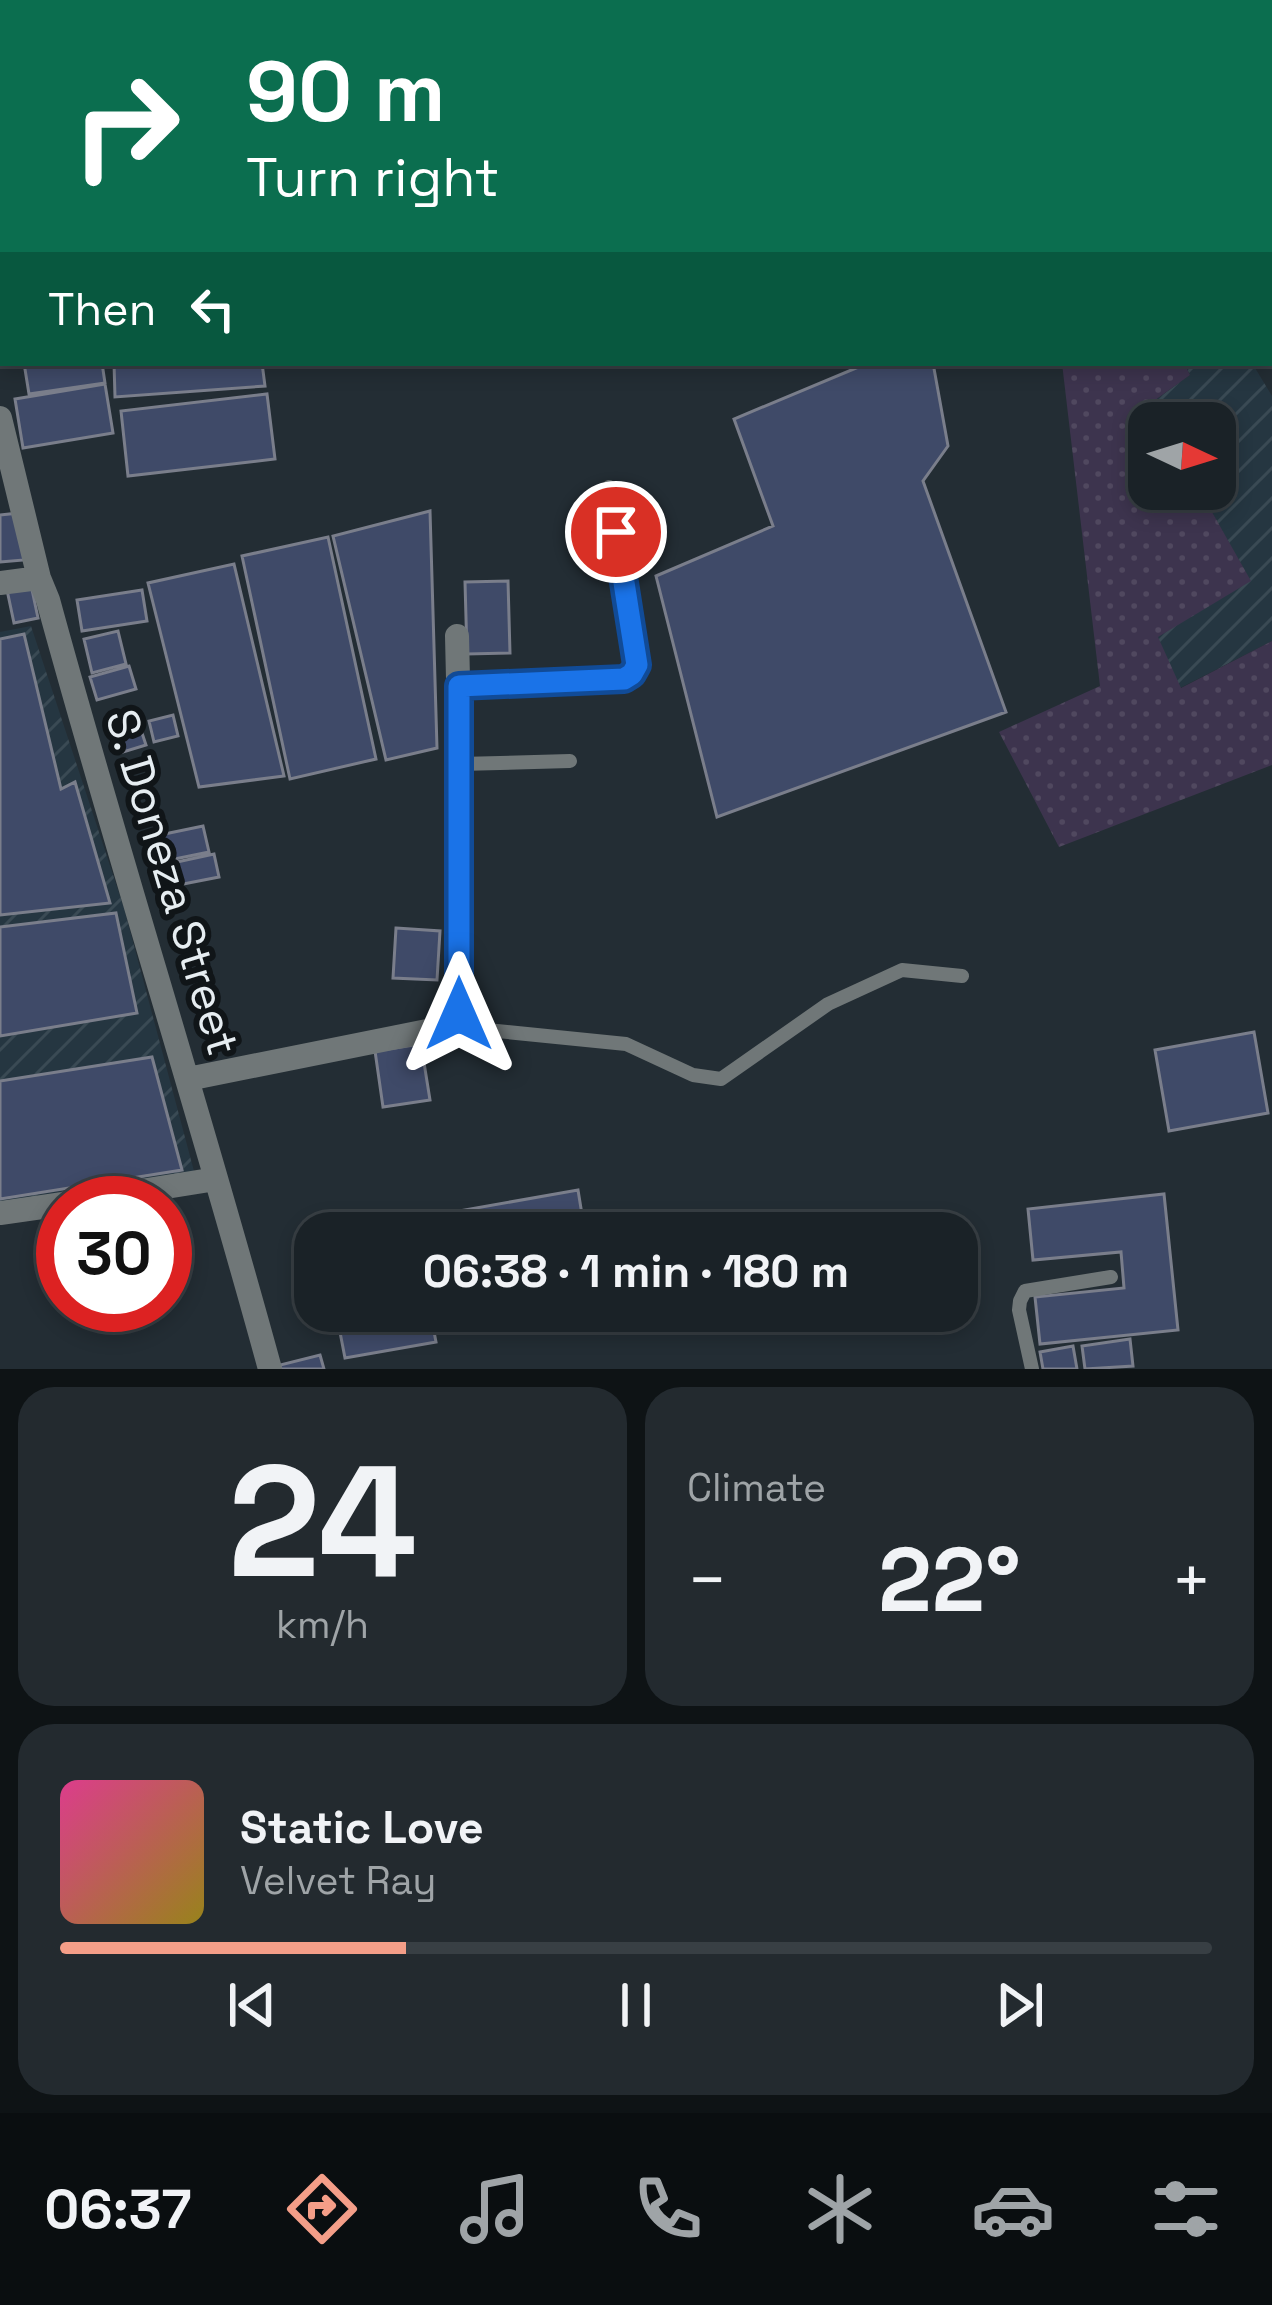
<!DOCTYPE html>
<html lang="en">
<head>
<meta charset="utf-8">
<style>
  :root { --surface:#1a2227; --page:#232a2f; --text:#f1f3f6; --muted:#9fa4a7; --line:#383f44; --accent:#f49e88 }
  body { margin:0; font-family:"Space Grotesk",sans-serif; background:var(--page); color:var(--text); height:100vh; display:flex; flex-direction:column; font-size:45px; white-space:nowrap }
  * { box-sizing:border-box; margin:0 }
  p { font-size:39px; color:var(--muted) }
  .icon { flex:none; width:66px; height:66px; fill:none; stroke:currentColor; stroke-width:2; stroke-linecap:round; stroke-linejoin:round }
  .map { position:relative; height:1369px; overflow:hidden }
  .panel { display:flex; flex-direction:column; gap:18px; padding:18px; background:#0e1315; flex:1 }
  .panel>* { flex:none }
  .hud { position:absolute; left:0px; top:0px; width:1272px; height:366px; box-shadow:0 6px 18px #0003,0 0 0 3px var(--line); background:#0b6e4f; color:#fff; overflow:hidden }
  .needle { width:78px; rotate:94deg }
  .buttons { position:absolute; left:1128px; top:402px; display:grid; gap:24px }
  .buttons a { display:grid; place-items:center; width:108px; height:108px; border-radius:24px; background:var(--surface); box-shadow:0 6px 18px #0003,0 0 0 3px var(--line); font-size:60px }
  .speed { position:absolute; left:36px; top:1176px; display:flex; gap:24px; font-size:60px; font-weight:700; text-align:center }
  .speed>* { display:grid; place-content:center; width:156px; height:156px; border-radius:50%; background:var(--surface); box-shadow:0 6px 18px #0003,0 0 0 3px var(--line); line-height:1 }
  .speed .limit { border:18px solid #d22; background:#fff; color:#111 }
  .pin { position:absolute; display:grid; place-items:center; width:102px; height:102px; color:#fff; margin:-51px; border:6px solid #fff; border-radius:50%; box-shadow:0 3px 12px #0007 }
  .me { position:absolute; width:132px; margin:-66px; rotate:0deg; stroke-linejoin:round; filter:drop-shadow(0 0 9px #0008) }
  .turn { display:flex; align-items:center; gap:42px; height:252px; padding:0 48px; font-size:54px }
  .turn .icon { width:156px; height:156px; stroke-width:2.5 }
  .turn b { display:block; font-size:84px; line-height:102px }
  .then { display:flex; align-items:center; height:114px; padding:0 48px; background:#0003; gap:24px; font-size:45px }
  .big { font-size:90px; font-weight:800; line-height:1.1 }
  .panel .tile { flex:1; display:flex; flex-direction:column; justify-content:center; gap:18px; min-width:0; padding:0 42px; border-radius:36px; background:var(--page) }
  .panel .dial { align-items:center; gap:0 }
  .dial b { font-size:156px; line-height:1 }
  .song { display:flex; align-items:center; gap:36px }
  .cover { width:144px; height:144px; border-radius:18px; background:linear-gradient(135deg,hsl(330 70% 55%),hsl(50 70% 35%)) }
  .played { height:12px; border-radius:6px; background:linear-gradient(90deg,var(--accent) 30%,var(--line) 30%) }
  .keys { display:flex; justify-content:space-around; direction:ltr }
  .heat { display:flex; justify-content:space-between; align-items:center; font-size:66px; direction:ltr }
  .panel .tiles { flex:1; display:grid; gap:18px; grid-template-columns:1fr 1fr }
  .tile:last-child { grid-column:span 2 }
  .trip { position:absolute; left:294px; top:1212px; width:684px; height:120px; border-radius:36px; background:var(--surface); box-shadow:0 6px 18px #0003,0 0 0 3px var(--line); font-weight:800; line-height:120px; text-align:center }
  .tabs { display:flex; height:192px; justify-content:space-around; align-items:center; background:#0a0e10; color:var(--muted) }
  .tabs .icon { width:84px; height:84px }
  .tabs .on { color:var(--accent) }
  .tabs b { font-size:54px; color:var(--text) }
  .map>svg:first-child { display:block }
</style>
</head>
<body>
<div class="map">
<svg width="1272" height="1369" viewBox="0 0 1272 1369">
  <defs>
    <pattern id="industrial-furrows" width="10" height="10" patternUnits="userSpaceOnUse" patternTransform="scale(3)"><rect width="10" height="10" fill="#253641"/><path d="M-1 1l2-2M0 10L10 0M9 11l2-2" fill="none" stroke="#3a4a54"/></pattern>
    <pattern id="grass-dots" width="8" height="8" patternUnits="userSpaceOnUse" patternTransform="scale(3)"><rect width="8" height="8" fill="#3d344e"/><path d="M2 2h.1M6 6h.1" fill="none" stroke="#50485f" stroke-width="1.8" stroke-linecap="round"/></pattern>
  </defs>
  <rect width="100%" height="100%" fill="#232d34"/>
  <path fill="url(#industrial-furrows)" d="M1184,363h68l20,33v245l-92,47 -23,-52 93,-56 -51,-91h16v-66h-53l-11,-20 39,-28z
    M31,626l93,282 71,267 -195,31v-574z"/>
  <path fill="url(#grass-dots)" d="M1062,363h122l6,12 -39,28 11,20h-13v66h50l52,92 -93,56 23,51 91,-47v124l-213,82 -60,-115 101,-46z"/>
  <path fill="#3f4a68" stroke="#7a7e8b" stroke-width="3" d="M24,363h78l3,20 -76,11z
    M114,363h148l3,23 -150,11z
    M868,363h65l15,83 -25,35 83,231 -289,105 -61,-241 117,-50 -39,-107z
    M105,384l8,49 -90,15 -8,-49z
    M267,394l8,65 -147,17 -7,-65z
    M430,511l7,237 -51,12 -53,-224z
    M19,513l5,47 -24,2v-47z
    M328,537l48,222 -86,20 -48,-223z
    M234,564l50,212 -85,11 -51,-204z
    M508,581l2,72 -43,1 -2,-72z
    M31,585l7,33 -24,5 -7,-33z
    M142,590l5,31 -65,10 -5,-31z
    M118,631l8,33 -34,9 -8,-34z
    M24,634l37,155 14,-7 35,121 -110,12v-276z
    M129,666l7,23 -39,11 -7,-23z
    M173,715l5,21 -24,6 -5,-21z
    M141,730l5,15 -26,8 -5,-13z
    M203,826l6,26 -49,10 -5,-26z
    M214,854l5,23 -51,10 -5,-22z
    M116,913l21,100 -137,23v-109z
    M396,928l44,3 -3,49 -44,-2z
    M1254,1032l14,81 -99,18 -14,-81z
    M421,1044l9,56 -47,7 -8,-56z
    M152,1057l30,113 -182,29v-118z
    M578,1190l7,43h-221l-1,-5z
    M1164,1194l14,136 -138,14 -5,-47 89,-9 -3,-36 -88,8 -5,-51z
    M430,1311l6,31 -91,16 -6,-31z
    M1130,1339l3,27 -48,3 -3,-23z
    M1073,1346l4,23h-34l-3,-17z
    M320,1355l4,14h-43l-1,-4z"/>
  <g fill="none" stroke-linecap="round" stroke-linejoin="round">
    <path stroke="#707778" stroke-width="14" d="M1269,88l3,-2
      M1269,332l3,5
      M459,686l165,-7 8,-5 5,-9 -28,-178
      M460,764l110,-3
      M457,1025l30,5 139,14 67,31 28,4 107,-75 74,-34 60,6
      M1032,1369l-13,-59 1,-9 5,-10 86,-14"/>
    <path stroke="#707778" stroke-width="24" d="M45,3l1,-3
      M0,93l3,-6
      M0,418l39,160 9,22c70,257 152,512 222,769
      M0,583l39,-5
      M188,1079l269,-54 3,-261 -3,-128
      M66,1203l150,-24
      M0,1213l63,-9"/>
  </g>
  <g fill="none" stroke-linecap="round" stroke-linejoin="round">
    <defs>
      <path id="route" d="M459,1014v-328l165,-7 8,-5 5,-9 -21,-133"/>
    </defs>
    <use href="#route" stroke="#114b97" stroke-width="30"/>
    <use href="#route" stroke="#1a73e8" stroke-width="21"/>
  </g>
  <g text-anchor="middle" stroke-width="12" stroke-linejoin="round" paint-order="stroke">
    <g font-size="45" fill="#e6edf1" stroke="#101518">
      <text transform="translate(173 882) rotate(73)" y="16">S. Doneza Street</text>
    </g>
  </g>
</svg>
<div class="buttons">
<a><svg class="needle" viewBox="-14 -14 28 28"><path d="M0-13l5 13h-10z" fill="#e53935"/><path d="M0 13l5-13h-10z" fill="#9fa4a7"/></svg></a>
</div>
<div class="speed"><div class="limit">30</div></div>
<div class="pin" style="left:616px;top:532px;background:#d93025"><svg class="icon" aria-label="arrive" viewBox="0 0 24 24"><path d="M6 21V4h12l-3 4 3 4H6"/></svg></div>
<svg class="me" style="left:459px;top:1014px" viewBox="-20 -20 40 40"><path d="M0-17L14 15 0 8-14 15z" fill="#1a73e8" stroke="#fff" stroke-width="4"/></svg>
<div class="trip">06:38 · 1 min · 180 m</div>
<div class="hud">
<div class="turn"><svg class="icon" aria-label="right" viewBox="0 0 24 24"><path d="M7 20v-9h11M14 6l5 5-5 5"/></svg><div><b>90 m</b>Turn right</div></div>
<div class="then">Then<svg class="icon" aria-label="left" viewBox="0 0 24 24"><path d="M17 20v-9H6M10 6l-5 5 5 5"/></svg></div>
</div>
</div>
<section class="panel">
<div class="tiles">
<div class="tile dial"><b>24</b><p>km/h</p></div>
<div class="tile"><p>Climate</p>
<div class="heat"><a>−</a><b class="big">22°</b><a>+</a></div>
</div>
<div class="tile">
<div class="song"><i class="cover"></i><div><b>Static Love</b><p>Velvet Ray</p></div></div>
<div class="played"></div>
<div class="keys"><svg class="icon" aria-label="previous" viewBox="0 0 24 24"><path d="M18 5L8 12l10 7zM5 5v14"/></svg><svg class="icon" aria-label="pause" viewBox="0 0 24 24"><path d="M8 5v14M16 5v14"/></svg><svg class="icon" aria-label="next" viewBox="0 0 24 24"><path d="M6 5l10 7-10 7zM19 5v14"/></svg></div>
</div>
</div>
</section>
<nav class="tabs">
<b>06:37</b>
<svg class="icon on" aria-label="directions" viewBox="0 0 24 24"><path d="M12 3l9 9-9 9-9-9zM9 14v-3h6M13 9l2 2-2 2"/></svg>
<svg class="icon" aria-label="music" viewBox="0 0 24 24"><path d="M9 18V5l10-2v13"/><circle cx="6" cy="18" r="3"/><circle cx="16" cy="16" r="3"/></svg>
<svg class="icon" aria-label="phone" viewBox="0 0 24 24"><path d="M5 4h4l2 5-3 2q2 4 5 5l2-3 5 2v4C11 20 4 13 5 4z"/></svg>
<svg class="icon" aria-label="climate" viewBox="0 0 24 24"><path d="M12 3v18M4 7l16 10M4 17L20 7"/></svg>
<svg class="icon" aria-label="car" viewBox="0 0 24 24"><path d="M5 17H2v-5l4-1 3-4h7l3 4 3 1v5h-3M9 17h6M6 11h13"/><circle cx="7" cy="17" r="2"/><circle cx="17" cy="17" r="2"/></svg>
<svg class="icon" aria-label="filters" viewBox="0 0 24 24"><path d="M4 7h16M4 17h16"/><circle cx="9" cy="7" r="2"/><circle cx="15" cy="17" r="2"/></svg>
</nav>
</body>
</html>
